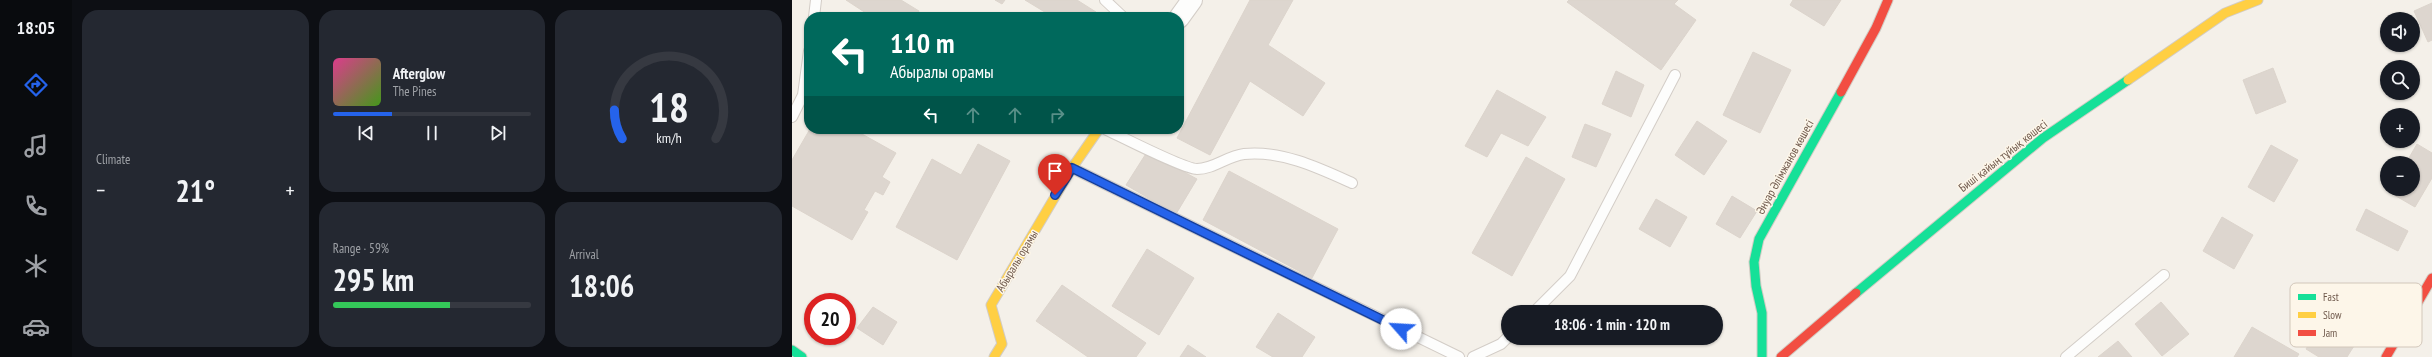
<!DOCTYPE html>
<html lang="en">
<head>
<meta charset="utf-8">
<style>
  :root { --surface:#171b24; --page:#242831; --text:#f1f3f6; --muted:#9ea1a6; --line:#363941; --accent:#2563eb }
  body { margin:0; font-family:"PT Sans Narrow",sans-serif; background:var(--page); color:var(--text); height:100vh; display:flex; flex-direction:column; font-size:15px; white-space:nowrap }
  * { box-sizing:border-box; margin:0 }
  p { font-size:13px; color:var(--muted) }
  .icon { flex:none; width:22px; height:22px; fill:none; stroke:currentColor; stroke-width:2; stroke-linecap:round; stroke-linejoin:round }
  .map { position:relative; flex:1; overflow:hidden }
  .details { display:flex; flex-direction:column; gap:10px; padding:10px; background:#0d0f14; width:720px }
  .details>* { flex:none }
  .banner { position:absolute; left:12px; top:12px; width:380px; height:122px; border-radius:16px; box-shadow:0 1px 3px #0004; background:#00695c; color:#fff; overflow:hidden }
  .controls { position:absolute; left:1588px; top:12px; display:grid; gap:8px }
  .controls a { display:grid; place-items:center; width:40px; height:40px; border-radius:50%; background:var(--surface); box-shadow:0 1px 3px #0004; font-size:20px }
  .speed { position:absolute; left:12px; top:293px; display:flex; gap:8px; font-size:20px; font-weight:700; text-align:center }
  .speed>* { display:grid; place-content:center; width:52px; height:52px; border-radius:50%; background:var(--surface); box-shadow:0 1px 3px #0004; line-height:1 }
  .speed .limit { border:6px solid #d22; background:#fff; color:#111 }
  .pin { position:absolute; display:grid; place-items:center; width:34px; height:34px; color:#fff; margin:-41px -17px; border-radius:50% 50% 50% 0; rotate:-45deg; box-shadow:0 0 4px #0007 }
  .pin .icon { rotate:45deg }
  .me { position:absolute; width:44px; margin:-22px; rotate:296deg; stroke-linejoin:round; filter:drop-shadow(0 0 3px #0008) }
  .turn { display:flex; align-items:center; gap:14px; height:84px; padding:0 20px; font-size:18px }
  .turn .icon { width:52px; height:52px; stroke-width:2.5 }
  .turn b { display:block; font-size:28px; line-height:34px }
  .lanes { display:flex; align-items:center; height:38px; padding:0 20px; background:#0003; justify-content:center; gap:20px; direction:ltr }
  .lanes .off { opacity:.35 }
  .big { font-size:30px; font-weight:600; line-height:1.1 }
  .details .tile { flex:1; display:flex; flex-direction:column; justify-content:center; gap:6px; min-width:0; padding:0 14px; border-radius:16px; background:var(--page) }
  .details .dial { align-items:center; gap:0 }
  .dial svg { height:104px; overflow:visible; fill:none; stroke:var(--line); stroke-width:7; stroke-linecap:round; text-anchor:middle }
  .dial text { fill:var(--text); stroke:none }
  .song { display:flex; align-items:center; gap:12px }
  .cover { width:48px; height:48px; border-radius:6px; background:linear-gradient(135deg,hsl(330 70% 55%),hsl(100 70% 35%)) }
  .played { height:4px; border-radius:2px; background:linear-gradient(90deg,var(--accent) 30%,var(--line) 30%) }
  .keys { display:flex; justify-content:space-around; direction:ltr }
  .heat { display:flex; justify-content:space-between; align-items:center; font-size:22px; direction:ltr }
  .charge { height:6px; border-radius:3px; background:linear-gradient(90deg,#34c759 59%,var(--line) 0) }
  .details .tiles { flex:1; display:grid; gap:10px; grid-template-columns:repeat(3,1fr) }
  .tile:first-child { grid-row:span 2 }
  .trip { position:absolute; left:709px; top:305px; width:222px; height:40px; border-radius:20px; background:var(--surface); box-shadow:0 1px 3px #0004; font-weight:600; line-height:40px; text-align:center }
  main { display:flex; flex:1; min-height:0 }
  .tabs { display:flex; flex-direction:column; width:72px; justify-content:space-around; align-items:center; background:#090b0e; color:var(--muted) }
  .tabs .icon { width:28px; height:28px }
  .tabs .on { color:var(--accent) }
  .tabs b { font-size:18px; color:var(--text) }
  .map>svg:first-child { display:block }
</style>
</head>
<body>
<main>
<nav class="tabs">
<b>18:05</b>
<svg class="icon on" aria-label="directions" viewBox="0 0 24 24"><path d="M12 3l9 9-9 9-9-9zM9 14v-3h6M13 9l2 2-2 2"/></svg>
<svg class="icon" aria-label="music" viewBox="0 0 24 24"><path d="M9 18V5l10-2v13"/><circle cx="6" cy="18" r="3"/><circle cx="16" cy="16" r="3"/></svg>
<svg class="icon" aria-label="phone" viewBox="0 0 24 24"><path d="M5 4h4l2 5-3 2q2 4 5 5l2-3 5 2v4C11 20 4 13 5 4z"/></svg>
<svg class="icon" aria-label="climate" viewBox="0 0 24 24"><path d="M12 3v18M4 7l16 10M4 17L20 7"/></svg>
<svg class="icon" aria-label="car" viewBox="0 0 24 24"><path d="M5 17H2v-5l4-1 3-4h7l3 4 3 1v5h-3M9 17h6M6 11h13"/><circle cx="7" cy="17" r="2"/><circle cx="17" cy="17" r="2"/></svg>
</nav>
<section class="details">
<div class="tiles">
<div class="tile"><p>Climate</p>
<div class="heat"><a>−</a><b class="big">21°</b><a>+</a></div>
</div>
<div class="tile">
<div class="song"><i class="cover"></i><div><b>Afterglow</b><p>The Pines</p></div></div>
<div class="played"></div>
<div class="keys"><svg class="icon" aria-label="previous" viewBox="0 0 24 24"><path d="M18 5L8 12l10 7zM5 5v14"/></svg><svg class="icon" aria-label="pause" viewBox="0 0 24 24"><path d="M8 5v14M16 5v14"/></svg><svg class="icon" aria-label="next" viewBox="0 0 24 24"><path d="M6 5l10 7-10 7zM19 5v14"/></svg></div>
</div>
<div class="tile dial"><svg viewBox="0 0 100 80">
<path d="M14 69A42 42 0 1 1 86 69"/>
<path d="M14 69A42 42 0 0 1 8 47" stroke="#2563eb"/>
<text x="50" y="56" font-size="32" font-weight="700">18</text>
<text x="50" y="72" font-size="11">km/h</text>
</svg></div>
<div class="tile"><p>Range · 59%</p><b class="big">295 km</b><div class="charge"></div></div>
<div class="tile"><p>Arrival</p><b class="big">18:06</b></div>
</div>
</section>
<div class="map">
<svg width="1640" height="357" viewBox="0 0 1640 357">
  <rect width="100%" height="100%" fill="#f4f0e9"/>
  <path fill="#ddd6cf" stroke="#dcd4cc" d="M54,0h55l18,11 -3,6h-44z
    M203,0h10l-3,4z
    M233,0h52l19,12 -3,5h-40z
    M458,0h43l-25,45 57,38 -22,33 -53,-35 -40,74 -33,-17z
    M777,0h109l-4,4 22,16 -35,50 -94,-68z
    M1001,0h48l-17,26 -34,-21z
    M1640,3v37l-4,2 -14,-31z
    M961,52l38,18 -31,63 -37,-18z
    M1481,68l13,34 -30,12 -13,-34z
    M824,71l28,14 -13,32 -29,-13z
    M705,90l49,27 -18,29 -27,-13 -14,24 -22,-11z
    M905,121l30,20 -23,34 -29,-20z
    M793,124l26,10 -15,33 -24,-10z
    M18,129h43l43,24 -14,24 8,5 -7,13 -8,-4 -11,19 4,2 -16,28 -60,-34v-46z
    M186,144l32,17 -53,99 -61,-33 36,-68 29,16z
    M1625,144l15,9v25l-17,29 -26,-15 2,-3h22v-26h-7z
    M1479,145l27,15 -24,42 -26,-15z
    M355,152l50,27 -21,35 -50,-29z
    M734,157l39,22 -53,97 -40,-23z
    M437,171l109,58 -26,49 -109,-58z
    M940,196l25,15 -17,27 -24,-14z
    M864,199l31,18 -17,30 -31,-18z
    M1574,209l42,22 -10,20 -42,-21z
    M1430,217l31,18 -19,34 -31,-18z
    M355,249l47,29 -35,57 -47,-29z
    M270,285l84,58 -10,14h-48l-52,-36z
    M1369,302l28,32 -27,22 -27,-32z
    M81,307l24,15 -14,23 -26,-17z
    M486,313l37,24 -13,20h-29l-17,-10z
    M1534,317l33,21 -12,19h-28l-13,-8z
    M1460,327l47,27 -2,3h-63z
    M1326,341l14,16h-34z
    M396,345l18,12h-26z"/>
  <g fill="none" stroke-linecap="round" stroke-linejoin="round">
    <defs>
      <path id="lane" d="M313,0l18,17
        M22,17l2,-17
        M0,117l11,-22 6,-44
        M313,129c17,8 79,40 92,40 17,0 30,-13 47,-15 37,-4 75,14 108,29
        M280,168l387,189
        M742,312l36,-36 105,-201
        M681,357l28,-13 7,-7
        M1274,357l98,-82"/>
      <path id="street" d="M387,18l13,-18"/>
      <path id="fast" d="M1064,293l187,-155 85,-58
        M0,350l10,7
        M970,357v-44l-6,-27 -2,-24 5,-23 82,-147"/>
      <path id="slow" d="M1336,80l97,-67 33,-13
        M202,357l8,-13 -11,-39 81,-137 27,-39"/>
      <path id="jam" d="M1049,92l35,-64 12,-28
        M989,357l75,-64
        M1594,357l46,-79"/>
    </defs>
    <use href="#lane" stroke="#d3cdc7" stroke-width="12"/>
    <use href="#street" stroke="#d3cdc7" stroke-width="22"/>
    <use href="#fast" stroke="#d2ccc4" stroke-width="11"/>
    <use href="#slow" stroke="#d2ccc4" stroke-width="11"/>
    <use href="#jam" stroke="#d2ccc4" stroke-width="11"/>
    <use href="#lane" stroke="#fdfdfc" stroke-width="10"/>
    <use href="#street" stroke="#fdfdfc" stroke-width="20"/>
    <use href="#fast" stroke="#16e098" stroke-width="9"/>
    <use href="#slow" stroke="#ffcf43" stroke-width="9"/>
    <use href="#jam" stroke="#f24e42" stroke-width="9"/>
  </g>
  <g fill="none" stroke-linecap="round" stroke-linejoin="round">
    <defs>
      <path id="route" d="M263,195l17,-27 329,161"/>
    </defs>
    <use href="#route" stroke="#184099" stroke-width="10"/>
    <use href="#route" stroke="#2563eb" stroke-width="7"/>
  </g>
  <g text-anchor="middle" stroke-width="3" stroke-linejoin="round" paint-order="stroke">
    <g font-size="12" fill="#6f594c" stroke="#fdf6e9">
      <text transform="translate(1211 156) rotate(-38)" y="4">Биші қайың тұйық көшесі</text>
      <text transform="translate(993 167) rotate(-61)" y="4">Әнуар Әлімжанов көшесі</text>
      <text transform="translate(225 261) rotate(-59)" y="4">Абыралы орамы</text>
    </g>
  </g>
  <rect x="1498" y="283" width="132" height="64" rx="6" fill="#fdf6e9" stroke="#d2c7ba" stroke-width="1"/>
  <rect x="1506" y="294" width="18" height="6" fill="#16e098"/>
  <rect x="1506" y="312" width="18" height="6" fill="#ffcf43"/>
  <rect x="1506" y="330" width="18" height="6" fill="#f24e42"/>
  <g font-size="11" fill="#6f594c">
    <text x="1531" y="301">Fast</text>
    <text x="1531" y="319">Slow</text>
    <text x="1531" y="337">Jam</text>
  </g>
</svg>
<div class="controls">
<a><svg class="icon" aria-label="sound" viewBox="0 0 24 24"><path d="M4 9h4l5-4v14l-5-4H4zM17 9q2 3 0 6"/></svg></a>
<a><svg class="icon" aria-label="search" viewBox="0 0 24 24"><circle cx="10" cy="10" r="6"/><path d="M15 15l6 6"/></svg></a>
<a>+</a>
<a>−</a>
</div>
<div class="speed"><div class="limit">20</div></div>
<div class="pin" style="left:263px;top:195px;background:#d93025"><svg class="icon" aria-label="arrive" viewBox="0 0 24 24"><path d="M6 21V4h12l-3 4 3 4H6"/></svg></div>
<svg class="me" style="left:609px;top:329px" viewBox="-20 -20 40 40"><circle r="19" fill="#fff"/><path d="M0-13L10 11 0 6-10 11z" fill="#2563eb"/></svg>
<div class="trip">18:06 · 1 min · 120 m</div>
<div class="banner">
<div class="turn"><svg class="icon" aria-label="left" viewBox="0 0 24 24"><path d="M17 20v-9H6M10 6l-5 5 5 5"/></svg><div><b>110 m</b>Абыралы орамы</div></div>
<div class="lanes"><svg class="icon" aria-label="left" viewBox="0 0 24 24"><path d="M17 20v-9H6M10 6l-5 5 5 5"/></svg><svg class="icon off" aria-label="ahead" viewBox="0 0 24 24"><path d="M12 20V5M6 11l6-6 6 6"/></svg><svg class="icon off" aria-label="ahead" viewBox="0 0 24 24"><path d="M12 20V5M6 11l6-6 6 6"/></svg><svg class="icon off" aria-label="right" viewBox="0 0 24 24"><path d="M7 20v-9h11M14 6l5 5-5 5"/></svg></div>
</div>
</div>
</main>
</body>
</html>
